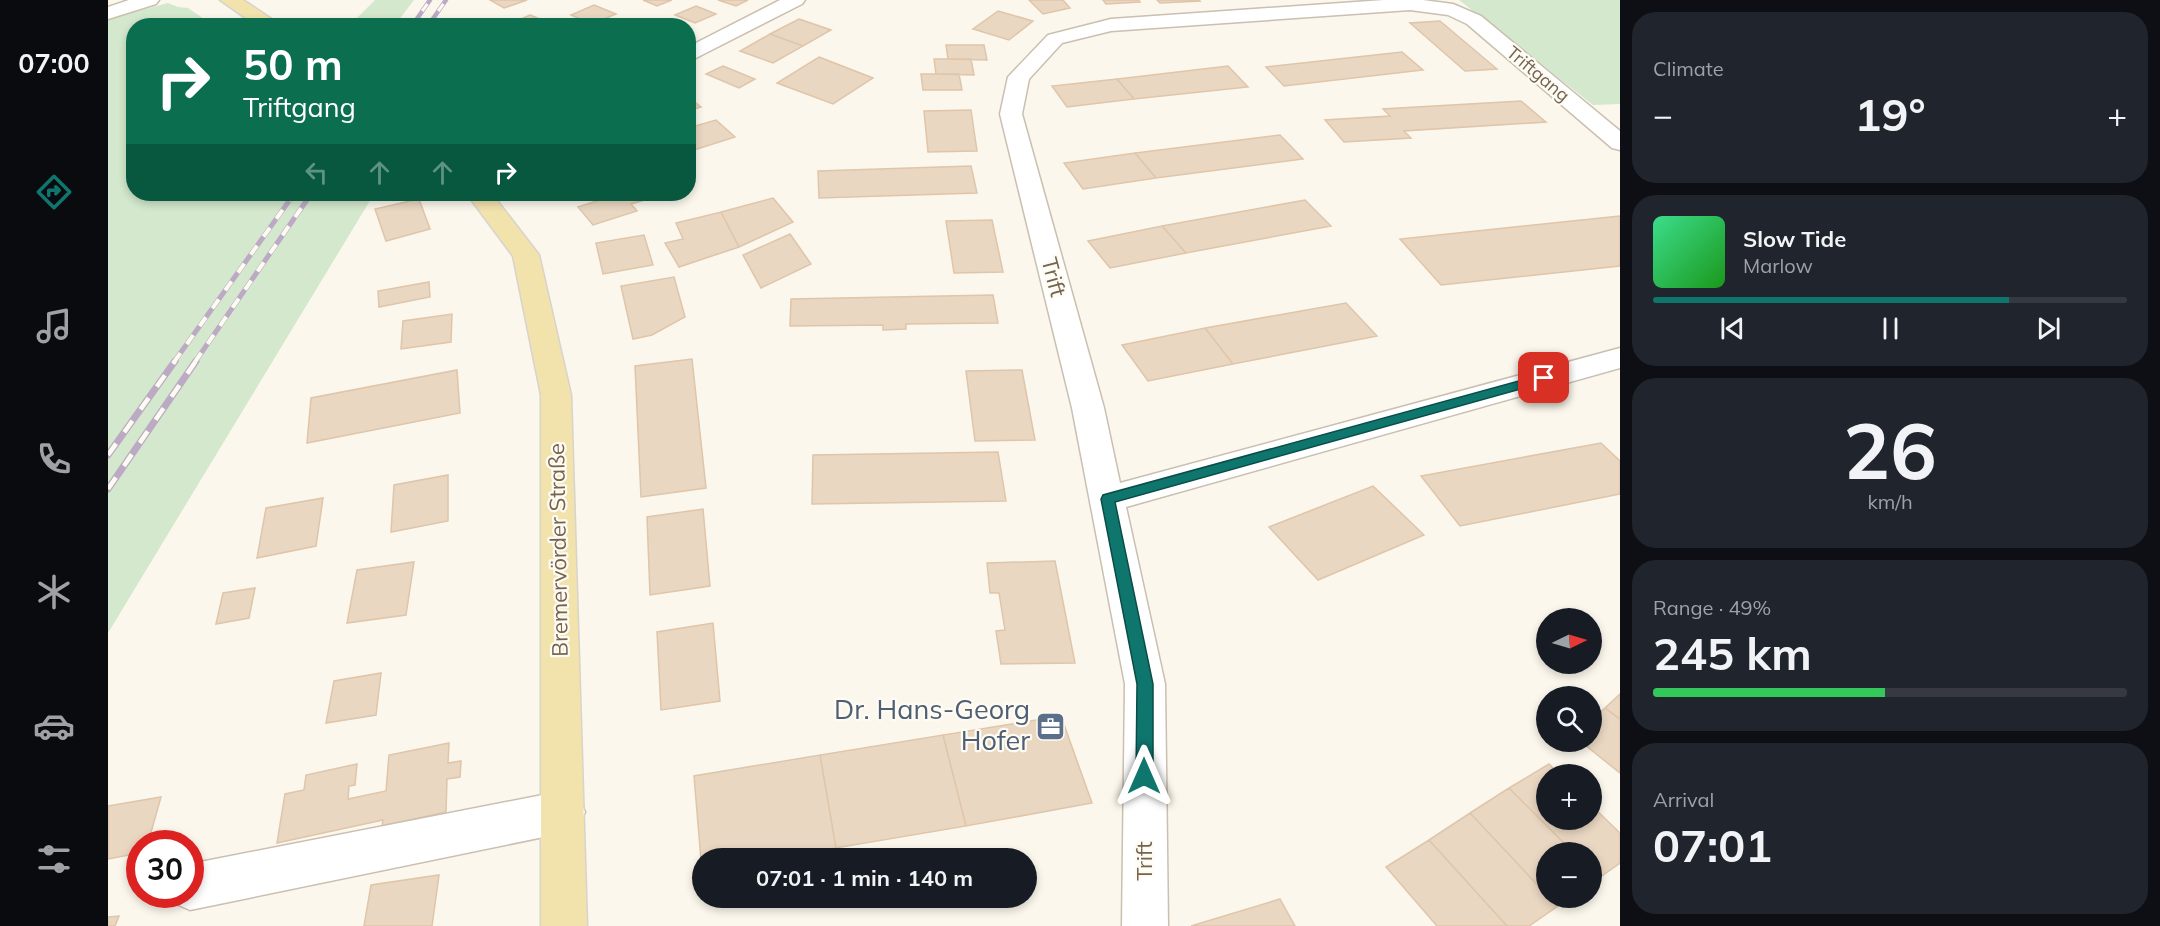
<!DOCTYPE html>
<html lang="en">
<head>
<meta charset="utf-8">
<style>
  :root { --surface:#171b24; --page:#20242c; --text:#f1f3f6; --muted:#9ea1a6; --line:#363941; --accent:#0f766e }
  body { margin:0; font-family:Mulish,sans-serif; background:var(--page); color:var(--text); height:100vh; display:flex; flex-direction:column; font-size:22px; white-space:nowrap }
  * { box-sizing:border-box; margin:0 }
  p { font-size:20px; color:var(--muted) }
  .icon { flex:none; width:33px; height:33px; fill:none; stroke:currentColor; stroke-width:2; stroke-linecap:round; stroke-linejoin:round }
  .map { position:relative; flex:1; overflow:hidden }
  .details { display:flex; flex-direction:column; gap:12px; padding:12px; background:#0d0f14; width:540px }
  .details>* { flex:none }
  .top-card { position:absolute; left:18px; top:18px; width:570px; height:183px; border-radius:24px; box-shadow:0 3px 9px #0003; background:#0b6e4f; color:#fff; overflow:hidden }
  .needle { width:39px; rotate:85deg }
  .buttons { position:absolute; left:1428px; top:608px; display:grid; gap:12px }
  .buttons a { display:grid; place-items:center; width:66px; height:66px; border-radius:50%; background:var(--surface); box-shadow:0 3px 9px #0003; font-size:30px }
  .speed { position:absolute; left:18px; top:830px; display:flex; gap:12px; font-size:30px; font-weight:700; text-align:center }
  .speed>* { display:grid; place-content:center; width:78px; height:78px; border-radius:50%; background:var(--surface); box-shadow:0 3px 9px #0003; line-height:1 }
  .speed .limit { border:9px solid #d22; background:#fff; color:#111 }
  .pin { position:absolute; display:grid; place-items:center; width:51px; height:51px; color:#fff; margin:-26px; border-radius:12px; box-shadow:0 3px 9px #0006 }
  .me { position:absolute; width:66px; margin:-33px; rotate:0deg; stroke-linejoin:round; filter:drop-shadow(0 0 4px #0008) }
  .turn { display:flex; align-items:center; gap:21px; height:126px; padding:0 18px; font-size:27px }
  .turn .icon { width:78px; height:78px; stroke-width:2.5 }
  .turn b { display:block; font-size:42px; line-height:51px }
  .lanes { display:flex; align-items:center; height:57px; padding:0 18px; background:#0003; justify-content:center; gap:30px; direction:ltr }
  .lanes .off { opacity:.35 }
  .big { font-size:45px; font-weight:700; line-height:1.1 }
  .details .card { flex:1; display:flex; flex-direction:column; justify-content:center; gap:9px; min-width:0; padding:0 21px; border-radius:24px; background:var(--page) }
  .details .dial { align-items:center; gap:0 }
  .dial b { font-size:78px; line-height:1 }
  .song { display:flex; align-items:center; gap:18px }
  .cover { width:72px; height:72px; border-radius:9px; background:linear-gradient(135deg,hsl(150 70% 55%),hsl(120 70% 35%)) }
  .played { height:6px; border-radius:3px; background:linear-gradient(90deg,var(--accent) 75%,var(--line) 75%) }
  .keys { display:flex; justify-content:space-around; direction:ltr }
  .heat { display:flex; justify-content:space-between; align-items:center; font-size:33px; direction:ltr }
  .charge { height:9px; border-radius:4px; background:linear-gradient(90deg,#34c759 49%,var(--line) 0) }
  .trip { position:absolute; left:584px; top:848px; width:345px; height:60px; border-radius:30px; background:var(--surface); box-shadow:0 3px 9px #0003; font-weight:700; line-height:60px; text-align:center }
  main { display:flex; flex:1; min-height:0 }
  .tab-bar { display:flex; flex-direction:column; width:108px; justify-content:space-around; align-items:center; background:#090b0e; color:var(--muted) }
  .tab-bar .icon { width:42px; height:42px }
  .tab-bar .active { color:var(--accent) }
  .tab-bar b { font-size:27px; color:var(--text) }
  .map>svg:first-child { display:block }
</style>
</head>
<body>
<main>
<nav class="tab-bar">
<b>07:00</b>
<svg class="icon active" aria-label="directions" viewBox="0 0 24 24"><path d="M12 3l9 9-9 9-9-9zM9 14v-3h6M13 9l2 2-2 2"/></svg>
<svg class="icon" aria-label="music" viewBox="0 0 24 24"><path d="M9 18V5l10-2v13"/><circle cx="6" cy="18" r="3"/><circle cx="16" cy="16" r="3"/></svg>
<svg class="icon" aria-label="phone" viewBox="0 0 24 24"><path d="M5 4h4l2 5-3 2q2 4 5 5l2-3 5 2v4C11 20 4 13 5 4z"/></svg>
<svg class="icon" aria-label="climate" viewBox="0 0 24 24"><path d="M12 3v18M4 7l16 10M4 17L20 7"/></svg>
<svg class="icon" aria-label="car" viewBox="0 0 24 24"><path d="M5 17H2v-5l4-1 3-4h7l3 4 3 1v5h-3M9 17h6M6 11h13"/><circle cx="7" cy="17" r="2"/><circle cx="17" cy="17" r="2"/></svg>
<svg class="icon" aria-label="filters" viewBox="0 0 24 24"><path d="M4 7h16M4 17h16"/><circle cx="9" cy="7" r="2"/><circle cx="15" cy="17" r="2"/></svg>
</nav>
<div class="map">
<svg width="1512" height="926" viewBox="0 0 1512 926">
  <rect width="100%" height="100%" fill="#fbf7ec"/>
  <path fill="#d3e8cc" d="M267,0h39l-19,25h-45z
    M1351,0h161v104l-27,1z
    M60,3l10,4 10,1 25,17 -79,1v168h240l-266,439v-614z"/>
  <path fill="#e9d7c2" stroke="#dfc5a9" stroke-width="1.5" d="M382,0h37l-23,8z
    M535,0h29l-15,6z
    M610,0h30l-12,6z
    M921,0h34l7,8 -27,6z
    M995,0h36l1,2 -34,2z
    M1049,0h42l1,1 -40,2z
    M486,5l22,9 -24,10 -21,-9z
    M588,6l20,8 -21,9 -20,-8z
    M890,11l35,10 -24,19 -36,-11z
    M422,15l27,11 -50,-1z
    M691,19l32,11 -28,16 -33,-12z
    M1332,21l57,48 -32,2 -55,-48z
    M662,34l33,12 -30,17 -33,-12z
    M838,45h38l3,15 -39,-1z
    M1294,52l21,18 -139,16 -18,-19z
    M711,57l54,21 -40,26 -56,-21z
    M826,59h37l3,16 -38,-1z
    M615,66l32,13 -16,9 -33,-14z
    M1120,66l20,21 -114,12 -17,-20z
    M813,74h38l3,16h-39z
    M1009,79l17,20 -67,8 -15,-21z
    M580,97l13,10 -13,4z
    M1413,101l25,21 -142,9 7,7 -67,4 -19,-22 65,-4 -7,-7z
    M863,110l6,41 -49,1 -4,-41z
    M608,120l19,17 -47,15v-24z
    M1172,135l23,24 -147,19 -21,-25z
    M1027,153l21,25 -73,11 -19,-26z
    M863,166l6,27 -158,5 -1,-27z
    M511,194h42l1,1 -31,9 6,7 -44,14 -15,-18z
    M665,198l20,24 -54,25 -18,-35z
    M311,199l11,30 -44,12 -11,-32z
    M1197,200l26,26 -145,27 -24,-27z
    M613,212l18,35 -60,20 -14,-24 18,-4 -7,-16z
    M1512,216v50l-179,19 -41,-46z
    M884,220l11,52 -49,1 -8,-52z
    M1054,226l24,27 -76,15 -22,-27z
    M682,234l21,30 -50,24 -18,-33z
    M536,235l9,30 -50,9 -7,-31z
    M566,277l11,40 -33,18 -19,4 -12,-53z
    M321,282l1,15 -51,10 -1,-16z
    M885,295l5,28 -92,1v5l-23,1v-5l-93,1 1,-27z
    M1238,303l31,33 -144,28 -28,-36z
    M344,314l-1,28 -50,7 2,-28z
    M1097,328l28,36 -85,17 -26,-36z
    M584,359l14,129 -65,9 -6,-131z
    M349,370l3,43 -153,30 4,-45z
    M914,370l13,70 -60,1 -9,-70z
    M1493,443l19,18v33l-160,32 -39,-50z
    M890,452l8,49 -194,3 1,-49z
    M340,475v46l-57,11 3,-47z
    M1265,486l51,49 -106,45 -49,-53z
    M215,498l-7,48 -59,12 9,-50z
    M595,509l7,77 -60,9 -3,-78z
    M947,561l20,102 -74,1 -5,-33 9,-1 -6,-37h-9l-3,-30z
    M306,562l-8,53 -59,8 10,-53z
    M147,588l-6,30 -33,6 7,-31z
    M605,623l7,78 -59,9 -4,-78z
    M273,673l-5,42 -50,8 8,-42z
    M1512,694v25l-15,-11z
    M1497,708l15,11v54l-40,-32h12v-22z
    M953,716l31,87 -126,23 -23,-91z
    M835,735l23,91 -130,22 -16,-93z
    M341,743l-1,20 13,-2 -1,16 -13,2 -1,33 -64,14 1,-6 -106,23 8,-49 19,-4 2,-15 51,-11 -2,21 -6,1 -1,13 38,-8 3,-36z
    M712,755l16,93 -54,10h-80v14l-8,-96z
    M1441,764l10,10h-13v45h46v-13l28,27v30l-21,15 -7,-8v-18h-19l-64,-64z
    M1401,788l64,64h-27v42l-76,-81z
    M53,797l-13,46h-8v10l-32,6v-53z
    M1362,813l76,81v3l12,9 -29,20h-22l-78,-86z
    M1321,840l78,86h-70l-51,-59z
    M331,875l-7,51h-68l7,-41z
    M1441,897h22l-13,9z
    M1172,899l15,27h-104z
    M11,916l-4,10h-7v-9z"/>
  <g fill="none" stroke-linecap="round" stroke-linejoin="round">
    <defs>
      <path id="minor" d="M21,0h30l-3,4 -48,15v-12z
        M672,0h25l-3,4 -114,58v-15z
        M1276,0h39l30,4 28,12 139,115v19l-8,-2 -145,-124 -19,-9 -38,-5 -299,21 -49,12 -33,36 -7,35 82,294 16,75 500,-135v20l-494,139 39,177 3,242h-46l3,-242 -53,-276 -72,-294 8,-37 40,-42 63,-16z
        M455,791l15,6 7,15 -7,15 -15,6 -373,77 -16,-7 -4,-9h20v-30z"/>
      <path id="major" d="M112,0h23l39,26h-25z
        M359,194h25l47,61 32,140 16,531h-46v-531l-28,-139z"/>
    </defs>
    <use href="#minor" stroke="#cabfb0" stroke-width="3"/>
    <use href="#major" stroke="#d8d3ce" stroke-width="3"/>
    <use href="#minor" fill="#fff" fill-rule="evenodd"/>
    <use href="#major" fill="#f2e2ac" fill-rule="evenodd"/>
    <defs>
      <path id="rail-far2" d="M304,26l18,-26
        M320,26l18,-26"/>
      <path id="rail-far1" d="M66,362l120,-168
        M87,362l116,-168"/>
      <path id="rail" d="M0,455l67,-94
        M0,489l88,-128"/>
    </defs>
    <use href="#rail-far2" stroke="#bcaac5" stroke-width="4.5"/>
    <use href="#rail-far1" stroke="#bcaac5" stroke-width="5"/>
    <use href="#rail" stroke="#bcaac5" stroke-width="7"/>
    <use href="#rail-far2" stroke="#fefbf3" stroke-width="3" stroke-dasharray="9" stroke-linecap="butt"/>
    <use href="#rail-far1" stroke="#fefbf3" stroke-width="4" stroke-dasharray="11" stroke-linecap="butt"/>
    <use href="#rail" stroke="#fefbf3" stroke-width="4.5" stroke-dasharray="14" stroke-linecap="butt"/>
  </g>
  <path fill="#0f766e" stroke="#0a4d48" stroke-width="1.5" d="M1436,374l6,4 -1,3 -434,121 38,182v92l-2,6 -7,3 -6,-3 -2,-6 1,-92 -36,-185 2,-4z"/>
  <defs>
    <symbol id="office-square" viewBox="-11 -11 22 22"><rect x="-9" y="-9" width="18" height="18" rx="4" fill="#5c6f8a" stroke="#fefbf3"/><path d="M-6-3h4V-5.5h4V-3h4V5H-6ZM-1-4.5V-3h2v-1.5ZM-6 0V1H6V0Z" fill="#fff"/></symbol>
  </defs>
  <g fill-rule="evenodd">
    <use href="#office-square" x="926" y="710" width="33" height="33"/>
  </g>
  <g text-anchor="middle" stroke-width="4.5" stroke-linejoin="round" paint-order="stroke">
    <g font-size="18" fill="#746351" stroke="#fefbf3">
      <text transform="translate(1430 74) rotate(40)" y="6">Triftgang</text>
    </g>
    <g font-size="22" fill="#746351" stroke="#fefbf3">
      <text transform="translate(946 277) rotate(75)" y="8">Trift</text>
      <text transform="translate(450 550) rotate(-91)" y="8">Bremervörder Straße</text>
      <text transform="translate(1036 861) rotate(-90)" y="8">Trift</text>
    </g>
    <g font-size="27" fill="#4e5e75" stroke="#fefbf3" text-anchor="end">
      <text x="922" y="719">Dr. Hans-Georg<tspan x="922" dy="31">Hofer</tspan></text>
    </g>
  </g>
</svg>
<div class="buttons">
<a><svg class="needle" viewBox="-14 -14 28 28"><path d="M0-13l5 13h-10z" fill="#e53935"/><path d="M0 13l5-13h-10z" fill="#9ea1a6"/></svg></a>
<a><svg class="icon" aria-label="search" viewBox="0 0 24 24"><circle cx="10" cy="10" r="6"/><path d="M15 15l6 6"/></svg></a>
<a>+</a>
<a>−</a>
</div>
<div class="speed"><div class="limit">30</div></div>
<div class="pin" style="left:1436px;top:378px;background:#d93025"><svg class="icon" aria-label="arrive" viewBox="0 0 24 24"><path d="M6 21V4h12l-3 4 3 4H6"/></svg></div>
<svg class="me" style="left:1036px;top:776px" viewBox="-20 -20 40 40"><path d="M0-17L14 15 0 8-14 15z" fill="#0f766e" stroke="#fff" stroke-width="4"/></svg>
<div class="trip">07:01 · 1 min · 140 m</div>
<div class="top-card">
<div class="turn"><svg class="icon" aria-label="right" viewBox="0 0 24 24"><path d="M7 20v-9h11M14 6l5 5-5 5"/></svg><div><b>50 m</b>Triftgang</div></div>
<div class="lanes"><svg class="icon off" aria-label="left" viewBox="0 0 24 24"><path d="M17 20v-9H6M10 6l-5 5 5 5"/></svg><svg class="icon off" aria-label="ahead" viewBox="0 0 24 24"><path d="M12 20V5M6 11l6-6 6 6"/></svg><svg class="icon off" aria-label="ahead" viewBox="0 0 24 24"><path d="M12 20V5M6 11l6-6 6 6"/></svg><svg class="icon" aria-label="right" viewBox="0 0 24 24"><path d="M7 20v-9h11M14 6l5 5-5 5"/></svg></div>
</div>
</div>
<section class="details">
<div class="card"><p>Climate</p>
<div class="heat"><a>−</a><b class="big">19°</b><a>+</a></div>
</div>
<div class="card">
<div class="song"><i class="cover"></i><div><b>Slow Tide</b><p>Marlow</p></div></div>
<div class="played"></div>
<div class="keys"><svg class="icon" aria-label="previous" viewBox="0 0 24 24"><path d="M18 5L8 12l10 7zM5 5v14"/></svg><svg class="icon" aria-label="pause" viewBox="0 0 24 24"><path d="M8 5v14M16 5v14"/></svg><svg class="icon" aria-label="next" viewBox="0 0 24 24"><path d="M6 5l10 7-10 7zM19 5v14"/></svg></div>
</div>
<div class="card dial"><b>26</b><p>km/h</p></div>
<div class="card"><p>Range · 49%</p><b class="big">245 km</b><div class="charge"></div></div>
<div class="card"><p>Arrival</p><b class="big">07:01</b></div>
</section>
</main>
</body>
</html>
